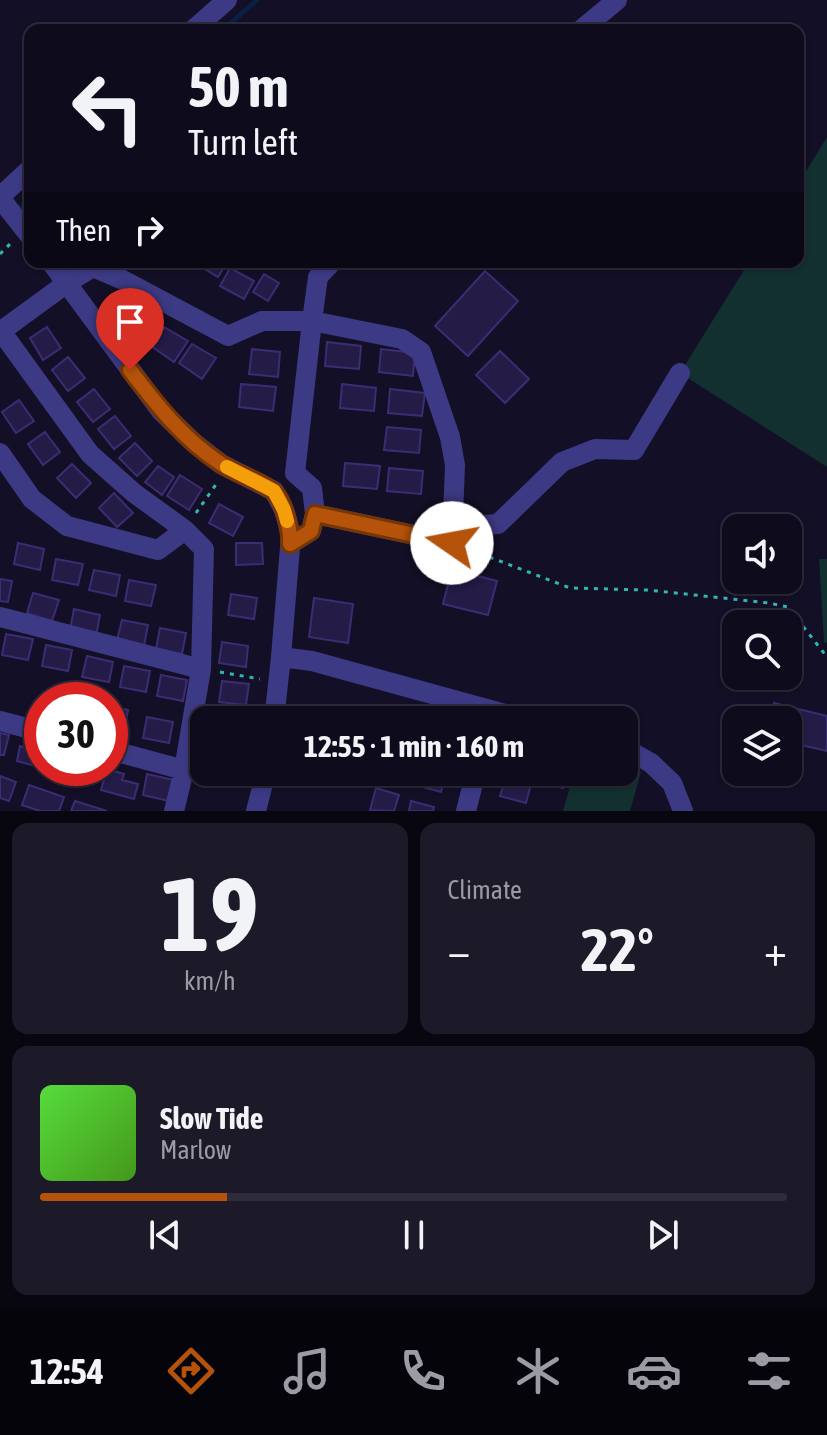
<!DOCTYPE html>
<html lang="en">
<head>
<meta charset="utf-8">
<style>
  :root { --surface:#0e0b1c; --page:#1c1929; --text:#f1f3f6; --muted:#9b9ba3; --line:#2e2b3b; --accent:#b45309 }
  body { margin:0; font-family:"Asap Condensed",sans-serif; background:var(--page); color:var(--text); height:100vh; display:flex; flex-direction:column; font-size:30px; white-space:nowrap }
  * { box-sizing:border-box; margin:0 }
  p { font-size:26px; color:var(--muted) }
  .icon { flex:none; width:44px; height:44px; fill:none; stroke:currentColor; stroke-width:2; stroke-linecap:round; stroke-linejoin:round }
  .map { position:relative; height:811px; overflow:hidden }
  .details { display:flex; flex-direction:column; gap:12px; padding:12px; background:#08060f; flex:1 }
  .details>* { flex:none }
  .guide { position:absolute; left:24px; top:24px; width:780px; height:244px; border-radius:16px; box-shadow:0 2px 6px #0004,0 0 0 2px var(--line); background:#0e0b1c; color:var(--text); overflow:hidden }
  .buttons { position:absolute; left:722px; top:514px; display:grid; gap:16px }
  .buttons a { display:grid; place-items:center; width:80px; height:80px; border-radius:16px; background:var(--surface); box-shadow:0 2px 6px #0004,0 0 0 2px var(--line); font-size:40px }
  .speed { position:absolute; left:24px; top:682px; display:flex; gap:16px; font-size:40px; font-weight:700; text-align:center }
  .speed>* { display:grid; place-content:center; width:104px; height:104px; border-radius:50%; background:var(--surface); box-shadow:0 2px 6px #0004,0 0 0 2px var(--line); line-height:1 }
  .speed .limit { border:12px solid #d22; background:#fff; color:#111 }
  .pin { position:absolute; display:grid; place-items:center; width:68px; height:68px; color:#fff; margin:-82px -34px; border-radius:50% 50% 50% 0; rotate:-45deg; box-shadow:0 0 8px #0007 }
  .pin .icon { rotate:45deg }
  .me { position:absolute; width:88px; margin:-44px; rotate:282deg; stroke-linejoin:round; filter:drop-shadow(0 0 6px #0008) }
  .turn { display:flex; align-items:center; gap:28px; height:168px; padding:0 32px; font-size:36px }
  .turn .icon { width:104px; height:104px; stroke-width:2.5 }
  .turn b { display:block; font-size:56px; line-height:68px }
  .then { display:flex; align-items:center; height:76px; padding:0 32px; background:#0003; gap:16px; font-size:30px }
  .big { font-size:60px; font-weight:700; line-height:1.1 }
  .details .widget { flex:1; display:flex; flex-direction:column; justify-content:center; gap:12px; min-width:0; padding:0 28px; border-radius:16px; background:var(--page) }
  .details .dial { align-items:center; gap:0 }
  .dial b { font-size:104px; line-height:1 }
  .song { display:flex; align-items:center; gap:24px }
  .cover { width:96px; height:96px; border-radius:12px; background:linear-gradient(135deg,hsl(110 70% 55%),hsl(100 70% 35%)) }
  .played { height:8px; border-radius:4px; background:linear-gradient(90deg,var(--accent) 25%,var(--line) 25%) }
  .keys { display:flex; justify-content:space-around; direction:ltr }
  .heat { display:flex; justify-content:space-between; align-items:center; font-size:44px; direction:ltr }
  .details .tiles { flex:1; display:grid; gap:12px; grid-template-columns:1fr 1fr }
  .widget:last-child { grid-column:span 2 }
  .trip { position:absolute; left:190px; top:706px; width:448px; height:80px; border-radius:16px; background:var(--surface); box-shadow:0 2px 6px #0004,0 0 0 2px var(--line); font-weight:700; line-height:80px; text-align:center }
  .tab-bar { display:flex; height:128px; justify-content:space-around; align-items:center; background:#06040b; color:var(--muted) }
  .tab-bar .icon { width:56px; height:56px }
  .tab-bar .current { color:var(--accent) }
  .tab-bar b { font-size:36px; color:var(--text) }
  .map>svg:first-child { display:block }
</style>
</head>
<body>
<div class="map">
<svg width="827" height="811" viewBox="0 0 827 811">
  <rect width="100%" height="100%" fill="#130f26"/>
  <path fill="#12302f" d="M827,137v330l-147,-94 69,-111h49v-78z
    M819,559h8v84l-3,-1z
    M624,766l17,6 -11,39h-67l11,-39h50z"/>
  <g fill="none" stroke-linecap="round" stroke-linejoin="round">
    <path stroke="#0a1f44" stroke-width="5" d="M223,30l34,-30
      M16,212l14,-13"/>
  </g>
  <path fill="#241b47" stroke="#3b2d73" stroke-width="2" d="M196,262h31l-9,15 -23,-14z
    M230,268l24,13 -10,18 -24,-13z
    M485,271l33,30 -50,55 -33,-30z
    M264,274l15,9 -11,18 -15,-9z
    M134,308l23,14 -14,21 -23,-16z
    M47,327l14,21 -18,12 -13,-22z
    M164,327l24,14 -14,21 -23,-16z
    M327,342l34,4 -2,23 -34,-3z
    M192,344l24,14 -14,21 -23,-16z
    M252,349l28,3 -2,25 -29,-3z
    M381,349l34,4 -2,23 -34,-4z
    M500,351l29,28 -24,24 -29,-28z
    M68,357l17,21 -17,13 -16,-21z
    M241,384l35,3 -3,24 -34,-4z
    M342,384l34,4 -2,23 -34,-3z
    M94,389l16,20 -17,13 -16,-20z
    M390,389l35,4 -3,23 -34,-3z
    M19,400l15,21 -18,12 -14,-21z
    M115,416l16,20 -17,13 -16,-20z
    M387,427l34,3 -2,23 -35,-3z
    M45,432l15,20 -17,13 -15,-21z
    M135,443l17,18 -15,15 -18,-18z
    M345,463l35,3 -3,23 -34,-3z
    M72,464l19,19 -15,15 -19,-20z
    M158,466l16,11 -12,18 -17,-13z
    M389,468l34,3 -2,23 -34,-3z
    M180,475l22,14 -13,21 -22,-14z
    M114,493l19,20 -16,14 -18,-19z
    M219,504l24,13 -10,19 -24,-13z
    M18,543l26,6 -4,21 -26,-6z
    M236,543h26l1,21 -27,1z
    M56,559l27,5 -5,21 -26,-5z
    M452,569l45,12 -9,34 -45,-11z
    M94,570l26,5 -4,21 -27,-6z
    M0,579l12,2 -4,21 -8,-1z
    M129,580l27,5 -5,21 -26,-5z
    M33,593l26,7 -7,21 -25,-8z
    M231,594l26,4 -3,21 -26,-4z
    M314,598l39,6 -5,39 -39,-6z
    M74,609l26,6 -4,21 -26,-6z
    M122,620l26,5 -4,21 -27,-6z
    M160,628l26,5 -4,21 -26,-5z
    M6,634l27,5 -5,21 -26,-5z
    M222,642l26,4 -2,21 -27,-4z
    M46,645l26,5 -4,21 -26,-5z
    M87,656l26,6 -4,20 -27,-5z
    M124,666l26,5 -4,21 -26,-5z
    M161,675l26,5 -4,21 -26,-5z
    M222,681l27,3 -3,21 -27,-3z
    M56,692l26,5v3h-28z
    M774,703l53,13v35l-39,-9v-22h-18z
    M110,706l18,4 -4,21 -14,-3z
    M318,708l43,12h-46z
    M147,717l26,5 -4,21 -26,-5z
    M0,733l9,2 -5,20h-4z
    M38,744l4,1v23h8v2l-33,-9 3,-15 16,5z
    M204,762v10h25l-2,12 -27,-5z
    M60,768h35l-4,16 -33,-9z
    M107,769l17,5 -2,6 16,4 -4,15 -33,-9z
    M415,772h31l-5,20 -29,-8z
    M536,772h32l-5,16 -29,-8z
    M147,774l27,6 -5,21 -26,-6z
    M0,776l16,6 -7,19 -9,-3z
    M506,777l25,7 -5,19 -26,-7z
    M29,785l35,12 -5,14h-19l-18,-6z
    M376,788l23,7 -5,16 -24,-1z
    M75,801l32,10h-36z
    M411,801l23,6 -1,4h-24z"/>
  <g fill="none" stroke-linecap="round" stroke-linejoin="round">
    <path stroke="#2fb8b0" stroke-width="3" stroke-dasharray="4 6" stroke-linecap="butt" d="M0,254l11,-11
      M196,513l21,-30
      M471,550l99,38 78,2 121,13 19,4 39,50
      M220,672l40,7"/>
    <path stroke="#3d3a85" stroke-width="20" d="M193,30l34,-30
      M581,30l36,-30
      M0,197l30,-28
      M1,331l89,123 44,39 51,37
      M0,332l67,-49 26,-16 28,12 107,57 34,-15h50l6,-44 14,-15
      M0,453l32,46 35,27 91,24 27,-20 19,19 -3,120 -17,101 -10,41
      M453,527l45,-3 64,-62 33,-13 39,1 46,-77
      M290,544l21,-13 4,-17 137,29 3,-78 -5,-28 -29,-85 -19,-13 -90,-18 -17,152 17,15 3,26
      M0,617l201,52
      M281,657l31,4 215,59
      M0,721l42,11
      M624,748l27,15 21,20 11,28
      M110,750l74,20
      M466,811l10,-39"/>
    <path stroke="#3d3a85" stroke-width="20" d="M0,198l30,38
      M51,262l110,149 33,32 27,21 53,27 10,19 7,25 -10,122 -7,63
      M256,811l10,-39"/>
  </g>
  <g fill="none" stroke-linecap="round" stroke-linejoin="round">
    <defs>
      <path id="route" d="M130,370c26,34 53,69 90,93 12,9 45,20 54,29 10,10 17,38 16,52l21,-13 4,-17 137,29"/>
    </defs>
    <use href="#route" stroke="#753606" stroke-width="20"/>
    <use href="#route" stroke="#b45309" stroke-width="14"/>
    <path stroke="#f59e0b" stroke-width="14" d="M227,467l47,24 10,19 3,11"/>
  </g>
</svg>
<div class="buttons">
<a><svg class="icon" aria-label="sound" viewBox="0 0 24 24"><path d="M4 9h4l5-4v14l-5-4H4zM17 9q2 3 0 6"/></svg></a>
<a><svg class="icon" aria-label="search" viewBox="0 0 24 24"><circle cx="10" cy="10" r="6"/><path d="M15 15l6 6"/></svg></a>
<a><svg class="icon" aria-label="layers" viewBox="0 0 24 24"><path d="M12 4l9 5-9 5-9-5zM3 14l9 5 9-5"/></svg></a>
</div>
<div class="speed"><div class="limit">30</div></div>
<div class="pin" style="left:130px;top:370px;background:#d93025"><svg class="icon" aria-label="arrive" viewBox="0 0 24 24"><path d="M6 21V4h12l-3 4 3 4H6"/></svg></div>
<svg class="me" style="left:452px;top:543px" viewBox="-20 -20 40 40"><circle r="19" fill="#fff"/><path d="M0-13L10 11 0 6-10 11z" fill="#b45309"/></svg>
<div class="trip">12:55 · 1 min · 160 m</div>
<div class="guide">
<div class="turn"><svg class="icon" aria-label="left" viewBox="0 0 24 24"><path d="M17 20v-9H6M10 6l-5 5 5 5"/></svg><div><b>50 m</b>Turn left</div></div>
<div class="then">Then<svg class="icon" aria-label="right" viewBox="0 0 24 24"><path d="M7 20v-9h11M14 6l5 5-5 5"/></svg></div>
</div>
</div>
<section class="details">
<div class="tiles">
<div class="widget dial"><b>19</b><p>km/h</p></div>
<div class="widget"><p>Climate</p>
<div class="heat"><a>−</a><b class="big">22°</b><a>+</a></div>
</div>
<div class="widget">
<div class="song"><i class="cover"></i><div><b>Slow Tide</b><p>Marlow</p></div></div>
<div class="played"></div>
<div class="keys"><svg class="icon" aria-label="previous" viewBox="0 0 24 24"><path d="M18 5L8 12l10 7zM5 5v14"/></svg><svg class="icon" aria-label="pause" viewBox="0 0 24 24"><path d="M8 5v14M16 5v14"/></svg><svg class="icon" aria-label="next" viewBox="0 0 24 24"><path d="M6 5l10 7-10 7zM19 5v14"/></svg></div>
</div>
</div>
</section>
<nav class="tab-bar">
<b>12:54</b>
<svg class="icon current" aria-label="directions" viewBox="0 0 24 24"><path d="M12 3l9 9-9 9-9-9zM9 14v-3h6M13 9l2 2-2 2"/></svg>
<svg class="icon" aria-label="music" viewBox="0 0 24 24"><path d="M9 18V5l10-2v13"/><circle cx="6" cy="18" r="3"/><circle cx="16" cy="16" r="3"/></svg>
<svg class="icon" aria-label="phone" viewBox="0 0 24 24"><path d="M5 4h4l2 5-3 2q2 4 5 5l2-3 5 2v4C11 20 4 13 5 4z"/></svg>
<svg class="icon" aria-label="climate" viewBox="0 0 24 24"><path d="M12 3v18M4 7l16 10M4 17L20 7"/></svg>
<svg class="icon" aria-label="car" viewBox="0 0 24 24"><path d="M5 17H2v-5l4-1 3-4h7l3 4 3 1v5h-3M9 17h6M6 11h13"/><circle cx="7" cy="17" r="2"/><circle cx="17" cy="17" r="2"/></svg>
<svg class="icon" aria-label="filters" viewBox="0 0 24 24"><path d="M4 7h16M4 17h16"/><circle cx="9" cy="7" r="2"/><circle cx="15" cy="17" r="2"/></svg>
</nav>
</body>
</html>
